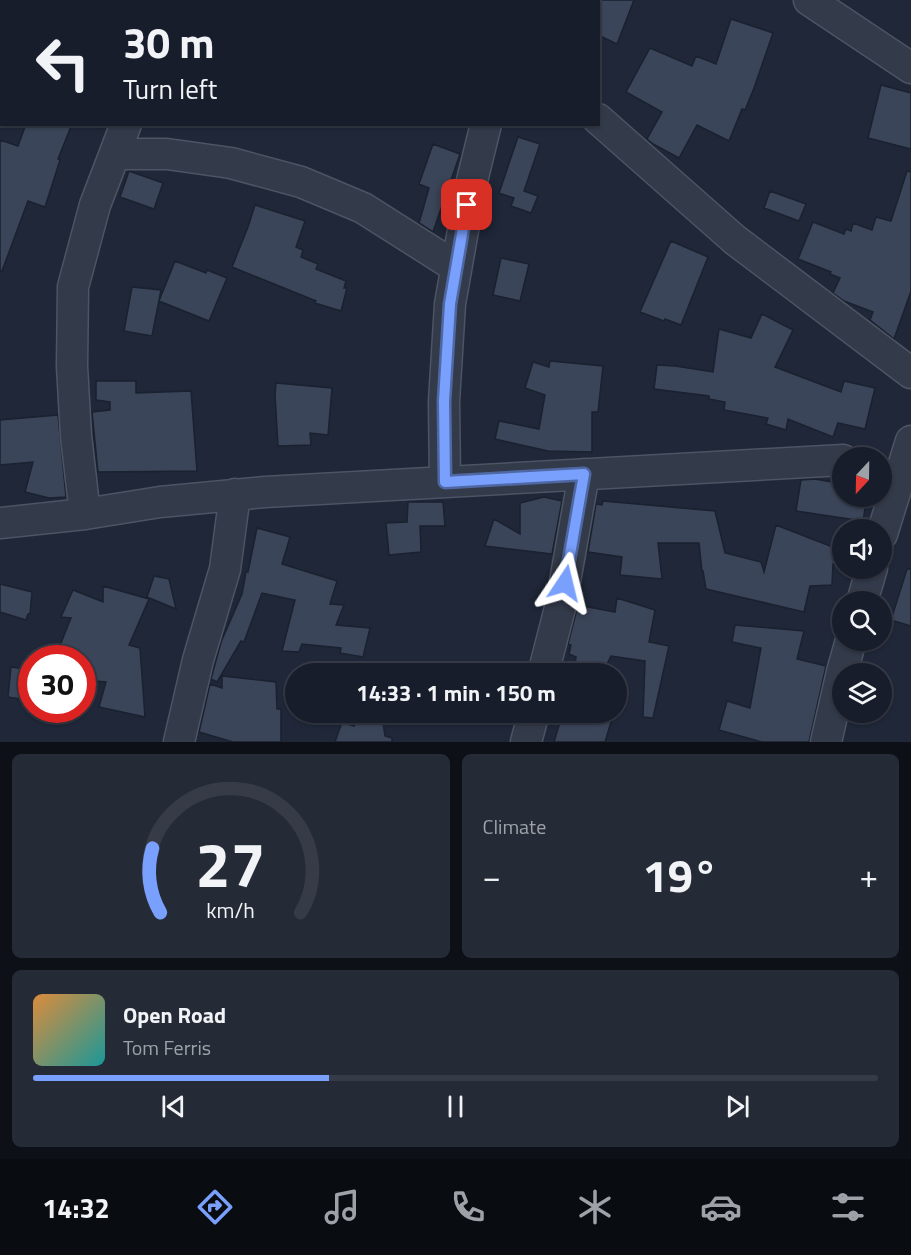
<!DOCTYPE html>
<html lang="en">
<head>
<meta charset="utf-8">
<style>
  :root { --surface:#171d2a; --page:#242a36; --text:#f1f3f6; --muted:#9ea2a8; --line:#363b47; --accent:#7aa0fd }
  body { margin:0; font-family:"Titillium Web",sans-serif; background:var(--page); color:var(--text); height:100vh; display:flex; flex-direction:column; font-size:22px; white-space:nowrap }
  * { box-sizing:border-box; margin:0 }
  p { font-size:20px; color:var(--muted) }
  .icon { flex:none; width:33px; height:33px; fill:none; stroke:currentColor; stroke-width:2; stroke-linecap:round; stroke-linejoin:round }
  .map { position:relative; height:742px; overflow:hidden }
  .drawer { display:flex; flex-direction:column; gap:12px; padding:12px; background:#0d1017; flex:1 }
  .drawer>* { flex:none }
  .hud { position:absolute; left:0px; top:0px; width:600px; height:126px; box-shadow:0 2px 4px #0004,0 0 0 2px var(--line); background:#171d2a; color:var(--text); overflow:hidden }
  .needle { width:39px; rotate:202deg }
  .fabs { position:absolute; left:832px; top:447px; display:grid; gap:12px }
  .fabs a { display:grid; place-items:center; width:60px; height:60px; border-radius:50%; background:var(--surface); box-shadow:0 2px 4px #0004,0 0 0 2px var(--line); font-size:30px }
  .speed { position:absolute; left:18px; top:645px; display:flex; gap:12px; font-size:30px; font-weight:700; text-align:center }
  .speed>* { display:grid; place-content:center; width:78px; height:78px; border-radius:50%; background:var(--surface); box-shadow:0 2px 4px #0004,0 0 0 2px var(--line); line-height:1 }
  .speed .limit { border:9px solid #d22; background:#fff; color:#111 }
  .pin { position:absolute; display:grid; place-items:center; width:51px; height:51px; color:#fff; margin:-26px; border-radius:12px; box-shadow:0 3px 9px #0006 }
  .me { position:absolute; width:66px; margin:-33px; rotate:10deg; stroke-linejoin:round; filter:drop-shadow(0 0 4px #0008) }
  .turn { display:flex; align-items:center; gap:21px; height:126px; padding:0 24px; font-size:27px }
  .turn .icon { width:78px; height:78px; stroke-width:2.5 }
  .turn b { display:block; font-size:42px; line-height:51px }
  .big { font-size:45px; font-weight:700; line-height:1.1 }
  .drawer .widget { flex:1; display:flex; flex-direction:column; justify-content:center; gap:9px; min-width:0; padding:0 21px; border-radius:9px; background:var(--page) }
  .drawer .dial { align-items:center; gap:0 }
  .dial svg { height:156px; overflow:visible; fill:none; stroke:var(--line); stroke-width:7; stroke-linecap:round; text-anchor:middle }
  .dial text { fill:var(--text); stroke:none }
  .song { display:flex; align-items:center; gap:18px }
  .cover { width:72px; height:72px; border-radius:9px; background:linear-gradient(135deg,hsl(30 70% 55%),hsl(180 70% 35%)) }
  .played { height:6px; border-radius:3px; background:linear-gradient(90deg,var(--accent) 35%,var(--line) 35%) }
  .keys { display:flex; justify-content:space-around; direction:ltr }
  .heat { display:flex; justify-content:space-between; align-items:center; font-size:33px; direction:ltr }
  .drawer .tiles { flex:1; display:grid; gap:12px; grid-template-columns:1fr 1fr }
  .widget:last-child { grid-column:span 2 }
  .trip { position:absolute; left:285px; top:663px; width:342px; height:60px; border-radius:30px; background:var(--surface); box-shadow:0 2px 4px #0004,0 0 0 2px var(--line); font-weight:700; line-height:60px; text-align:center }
  .menu { display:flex; height:96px; justify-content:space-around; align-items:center; background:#090c11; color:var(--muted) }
  .menu .icon { width:42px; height:42px }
  .menu .active { color:var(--accent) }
  .menu b { font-size:27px; color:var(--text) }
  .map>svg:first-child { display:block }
</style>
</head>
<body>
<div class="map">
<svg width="911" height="742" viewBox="0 0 911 742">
  <rect width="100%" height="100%" fill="#1f2738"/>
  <path fill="#3b4559" stroke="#1a212f" stroke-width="1.5" d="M598,0h36l-17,44 -19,-9z
    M731,19l42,14 -19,55 -9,22 -3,-1 -13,32 -32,-16 -18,33 -26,-14 -6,-5 15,-27 -36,-20 24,-44 42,18 4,-10 20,8z
    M881,85l30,8v56l-43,-11z
    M26,124h46l-14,35 2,1 -15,47 -17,-6 -26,70h-2v-131l18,6z
    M518,137l22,7 -16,47 14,5 -7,17 -20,-7 3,-8 -15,-5z
    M433,144l27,10 -27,78 -14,-9 10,-35 -10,-4z
    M129,171l34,12 -9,26 -34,-12z
    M907,171l4,1v119l-17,48 -24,-19 3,-8 -29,-11 -11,-8 7,-15 -10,-4 1,-2 -33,-13 15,-37 31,12 2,-5 5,2 2,-8 19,7 4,-13 15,4z
    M770,191l36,13 -7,17 -35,-13z
    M255,205l50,16 -9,26 7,3 -2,7 17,7 -2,5 30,12 -2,7h3l-6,23 -26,-8 1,-2 -84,-34 16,-40z
    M671,241l37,16 -27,68 -16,-6 -1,2 -24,-9z
    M501,258l28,6 -9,37 -27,-6z
    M175,261l31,12 1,-3 20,8 -18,43 -50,-20z
    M132,287l29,3 -9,46 -28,-5z
    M762,314l31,16 -18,37 66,25 3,-11 31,7 -10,41 -27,-6 -5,14 -45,-18 -2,11 -20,-6 2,-6 -44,-8 1,-8 -16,-3v-3l-55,-7 3,-24 18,1 38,6 6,-43 32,9z
    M550,361l53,5 -5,46h-6v40l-44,-1 -53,-12 4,-18 40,8 6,-34 -20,-7 8,-26 16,5z
    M96,381h40v12l55,-2 6,80 -99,1 -6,-60 18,-2v-8l-14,-2z
    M276,383l56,5 -4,47 -18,-2 1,12 -33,1 -3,-51z
    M58,415l8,82 -17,1 -24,-6 8,-30 -33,3v-45z
    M815,479l28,5v12h24l-4,25 -67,-10 5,-31z
    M544,497l18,4 -10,53 -67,-8 9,-27 26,15v-31z
    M603,501l112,10 10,42 36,9 3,10 12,-47 67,26v14l-10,-1 -1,21 -22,1 -6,26 -98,-23 -3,-18h-1l-3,-28h-41l4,36 -42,-4 2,-18 -34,-5 8,-48 6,1z
    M408,502h35l2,24h-25l1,26 -32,3 -3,-32 21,-1z
    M257,528l33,9 -8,27 55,17 -7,23 14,1 -8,20 34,3 -7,29 -23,-4 1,-5 -39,-4 -3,8 -17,-1 13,-51 -33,-7 -18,49 -3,-1 -24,41 -6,-3 10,-37 21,-48 4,-22h2z
    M907,569h4v57l-20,-6z
    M154,576l15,3 7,30 -29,-12z
    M0,584l32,8 -2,22h-2l-2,6 -26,-8z
    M103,586l46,13 -20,46 11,3 5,69 -46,-10 7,-25 -24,-2v-22h-27l16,-40 -10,-1 12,-27 30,12z
    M617,598l38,12 -6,32 20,4 -16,72 -10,-1 2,-56 -34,-5 -8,16 -28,-7 1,-8 -7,-3 2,-9 -3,-1 10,-39 37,7z
    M735,625l69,6 -7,28 29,7 -17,76h-47l-43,-12 8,-29 23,7 11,-60 -29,-6z
    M11,667l21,3v31l-24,-4z
    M222,676l54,6 1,27h4v33h-48l-34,-10 11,-48 12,4z
    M359,712h28l-4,10 2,14 7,2v4h-57l7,-20 12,4z
    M563,712h51l-9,30h-51z"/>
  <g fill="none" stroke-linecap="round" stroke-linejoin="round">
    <defs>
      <path id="minor" d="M138,0l3,2
        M466,0l1,2
        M809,0l102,68
        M188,2l1,-2
        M598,119l137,121 176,133
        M115,154h52l64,9 70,19 62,26 93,59
        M445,482l-1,-81 6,-97 21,-119 15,-61
        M85,514l-9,-78 -4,-70 1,-79 22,-82 31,-81
        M0,523l85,-9 75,-12 105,-10 578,-32
        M882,534l29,-93
        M862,602l10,-34
        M543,674l18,-70 23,-130
        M179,742l19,-82 27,-91 10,-75
        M526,742l8,-30
        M826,742l16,-70 9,-32"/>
    </defs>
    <use href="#minor" stroke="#4d5464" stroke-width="33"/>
    <use href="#minor" stroke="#333a49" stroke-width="30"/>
  </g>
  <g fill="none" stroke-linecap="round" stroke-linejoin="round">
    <defs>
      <path id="route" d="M467,205l-17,99 -6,97 1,81 139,-8 -19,109"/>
    </defs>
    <use href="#route" stroke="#4f68a4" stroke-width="15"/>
    <use href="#route" stroke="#7aa0fd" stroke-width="10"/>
  </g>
</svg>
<div class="fabs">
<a><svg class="needle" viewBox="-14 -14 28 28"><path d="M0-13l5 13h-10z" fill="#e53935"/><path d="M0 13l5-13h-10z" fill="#9ea2a8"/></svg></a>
<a><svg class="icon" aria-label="sound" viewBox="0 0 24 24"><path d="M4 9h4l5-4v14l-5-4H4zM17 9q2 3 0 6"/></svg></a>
<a><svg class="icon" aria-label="search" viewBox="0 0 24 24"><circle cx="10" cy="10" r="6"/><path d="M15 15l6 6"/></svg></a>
<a><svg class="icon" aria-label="layers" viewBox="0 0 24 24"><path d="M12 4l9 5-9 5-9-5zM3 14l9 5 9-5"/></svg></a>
</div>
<div class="speed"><div class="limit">30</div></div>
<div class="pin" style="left:467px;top:205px;background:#d93025"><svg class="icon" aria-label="arrive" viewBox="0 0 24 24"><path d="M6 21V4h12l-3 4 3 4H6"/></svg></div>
<svg class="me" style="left:565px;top:583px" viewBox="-20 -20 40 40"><path d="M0-17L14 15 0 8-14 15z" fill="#7aa0fd" stroke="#fff" stroke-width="4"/></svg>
<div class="trip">14:33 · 1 min · 150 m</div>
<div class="hud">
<div class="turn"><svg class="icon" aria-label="left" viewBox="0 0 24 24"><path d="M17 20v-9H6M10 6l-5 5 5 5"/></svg><div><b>30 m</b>Turn left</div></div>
</div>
</div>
<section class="drawer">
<div class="tiles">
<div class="widget dial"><svg viewBox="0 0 100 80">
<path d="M14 69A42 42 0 1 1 86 69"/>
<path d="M14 69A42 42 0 0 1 10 36" stroke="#7aa0fd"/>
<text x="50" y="56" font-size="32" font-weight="700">27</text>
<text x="50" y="72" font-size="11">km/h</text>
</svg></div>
<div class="widget"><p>Climate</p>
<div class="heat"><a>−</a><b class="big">19°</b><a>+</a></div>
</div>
<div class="widget">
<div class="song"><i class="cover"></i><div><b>Open Road</b><p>Tom Ferris</p></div></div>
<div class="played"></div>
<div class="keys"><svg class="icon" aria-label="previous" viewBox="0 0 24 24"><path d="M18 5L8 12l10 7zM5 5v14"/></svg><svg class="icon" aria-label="pause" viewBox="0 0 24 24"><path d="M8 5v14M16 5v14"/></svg><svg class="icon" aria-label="next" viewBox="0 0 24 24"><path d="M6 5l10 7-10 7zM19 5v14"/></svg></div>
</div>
</div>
</section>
<nav class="menu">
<b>14:32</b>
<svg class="icon active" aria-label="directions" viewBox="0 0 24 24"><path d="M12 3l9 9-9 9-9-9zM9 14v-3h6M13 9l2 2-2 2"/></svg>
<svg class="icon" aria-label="music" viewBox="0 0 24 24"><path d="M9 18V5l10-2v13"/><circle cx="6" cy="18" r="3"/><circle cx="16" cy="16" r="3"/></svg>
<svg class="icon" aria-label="phone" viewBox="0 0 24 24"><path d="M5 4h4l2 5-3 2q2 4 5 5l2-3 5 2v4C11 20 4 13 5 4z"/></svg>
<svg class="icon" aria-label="climate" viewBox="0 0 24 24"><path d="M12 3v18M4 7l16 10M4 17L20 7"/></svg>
<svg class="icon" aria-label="car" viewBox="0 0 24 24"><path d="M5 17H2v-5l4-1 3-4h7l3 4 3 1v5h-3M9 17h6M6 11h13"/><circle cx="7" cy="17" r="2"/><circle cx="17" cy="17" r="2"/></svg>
<svg class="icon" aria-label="filters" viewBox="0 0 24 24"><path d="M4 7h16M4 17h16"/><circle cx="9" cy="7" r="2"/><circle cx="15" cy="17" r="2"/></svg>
</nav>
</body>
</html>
